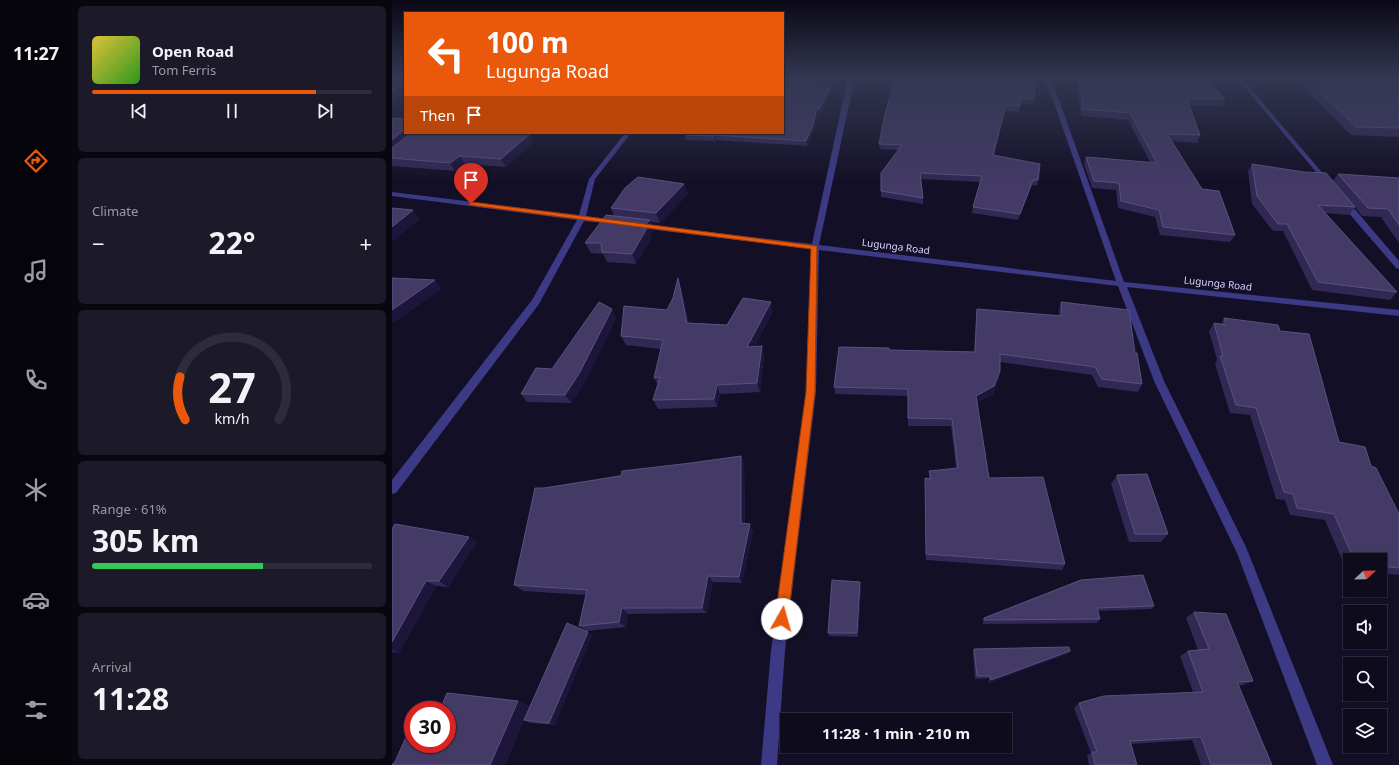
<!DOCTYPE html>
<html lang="en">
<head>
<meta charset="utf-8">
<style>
  :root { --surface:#0e0b1c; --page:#1c1929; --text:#f1f3f6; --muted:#9b9ba3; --line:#2e2b3b; --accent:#ea580c }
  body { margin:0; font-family:"Noto Sans",sans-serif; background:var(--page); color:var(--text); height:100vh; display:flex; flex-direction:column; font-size:15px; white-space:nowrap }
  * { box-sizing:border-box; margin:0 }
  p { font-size:13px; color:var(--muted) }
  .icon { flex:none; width:22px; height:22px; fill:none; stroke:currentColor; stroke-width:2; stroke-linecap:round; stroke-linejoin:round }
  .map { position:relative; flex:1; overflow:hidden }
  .sheet { display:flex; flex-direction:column; gap:6px; padding:6px; background:#08060f; width:320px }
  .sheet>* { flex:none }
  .guide { position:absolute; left:12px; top:12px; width:380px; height:122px; border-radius:0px; box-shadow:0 1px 3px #0004,0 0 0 1px var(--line); background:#ea580c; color:#fff; overflow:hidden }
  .needle { width:26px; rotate:68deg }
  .tools { position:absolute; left:951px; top:553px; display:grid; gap:8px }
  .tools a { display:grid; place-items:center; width:44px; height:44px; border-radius:0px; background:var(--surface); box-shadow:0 1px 3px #0004,0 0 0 1px var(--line); font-size:20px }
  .speed { position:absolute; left:12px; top:701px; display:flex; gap:8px; font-size:20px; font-weight:700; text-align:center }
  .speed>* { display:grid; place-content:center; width:52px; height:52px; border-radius:50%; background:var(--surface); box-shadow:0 1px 3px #0004,0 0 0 1px var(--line); line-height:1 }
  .speed .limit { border:6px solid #d22; background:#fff; color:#111 }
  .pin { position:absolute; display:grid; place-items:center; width:34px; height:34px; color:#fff; margin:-41px -17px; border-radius:50% 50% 50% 0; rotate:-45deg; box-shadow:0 0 4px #0007 }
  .pin .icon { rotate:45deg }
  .me { position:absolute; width:44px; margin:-22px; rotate:7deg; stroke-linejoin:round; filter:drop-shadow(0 0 3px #0008) }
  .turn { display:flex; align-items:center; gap:14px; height:84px; padding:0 16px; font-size:18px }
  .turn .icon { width:52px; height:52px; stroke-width:2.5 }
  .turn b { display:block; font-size:28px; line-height:34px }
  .then { display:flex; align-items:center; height:38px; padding:0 16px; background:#0003; gap:8px; font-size:15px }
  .big { font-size:30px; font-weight:700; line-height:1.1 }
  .sheet .card { flex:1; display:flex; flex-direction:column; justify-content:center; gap:6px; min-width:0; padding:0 14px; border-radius:6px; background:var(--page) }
  .sheet .dial { align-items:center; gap:0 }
  .dial svg { height:104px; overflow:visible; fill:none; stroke:var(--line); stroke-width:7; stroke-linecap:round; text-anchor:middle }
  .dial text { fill:var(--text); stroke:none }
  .song { display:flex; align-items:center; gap:12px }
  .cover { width:48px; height:48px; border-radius:6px; background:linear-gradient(135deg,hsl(50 70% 55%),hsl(110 70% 35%)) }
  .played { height:4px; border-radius:2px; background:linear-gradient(90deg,var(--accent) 80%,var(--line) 80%) }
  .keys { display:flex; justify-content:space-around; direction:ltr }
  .heat { display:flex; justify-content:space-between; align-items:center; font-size:22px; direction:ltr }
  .charge { height:6px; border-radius:3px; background:linear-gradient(90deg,#34c759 61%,var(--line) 0) }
  .trip { position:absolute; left:388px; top:713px; width:232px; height:40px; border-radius:0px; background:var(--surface); box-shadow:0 1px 3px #0004,0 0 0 1px var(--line); font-weight:700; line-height:40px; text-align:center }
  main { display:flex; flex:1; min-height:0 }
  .menu { display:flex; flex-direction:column; width:72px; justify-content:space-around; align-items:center; background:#06040b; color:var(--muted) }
  .menu .icon { width:28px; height:28px }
  .menu .selected { color:var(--accent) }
  .menu b { font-size:18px; color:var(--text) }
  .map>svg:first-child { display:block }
</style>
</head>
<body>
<main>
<nav class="menu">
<b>11:27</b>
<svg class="icon selected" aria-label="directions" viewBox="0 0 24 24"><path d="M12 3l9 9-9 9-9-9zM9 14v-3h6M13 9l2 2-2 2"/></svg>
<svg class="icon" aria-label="music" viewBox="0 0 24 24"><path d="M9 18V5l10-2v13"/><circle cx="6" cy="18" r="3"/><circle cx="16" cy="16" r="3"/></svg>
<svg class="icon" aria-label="phone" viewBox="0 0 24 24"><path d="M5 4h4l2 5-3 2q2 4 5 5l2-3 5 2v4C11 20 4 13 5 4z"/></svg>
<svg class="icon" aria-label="climate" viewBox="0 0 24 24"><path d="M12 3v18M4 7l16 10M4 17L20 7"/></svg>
<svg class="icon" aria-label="car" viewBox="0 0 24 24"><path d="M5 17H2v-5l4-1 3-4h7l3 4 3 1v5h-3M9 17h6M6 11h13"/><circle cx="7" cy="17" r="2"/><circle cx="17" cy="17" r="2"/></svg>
<svg class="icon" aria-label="filters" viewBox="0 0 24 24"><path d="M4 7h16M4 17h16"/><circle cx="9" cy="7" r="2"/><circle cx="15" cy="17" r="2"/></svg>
</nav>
<section class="sheet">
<div class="card">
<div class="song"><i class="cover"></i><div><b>Open Road</b><p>Tom Ferris</p></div></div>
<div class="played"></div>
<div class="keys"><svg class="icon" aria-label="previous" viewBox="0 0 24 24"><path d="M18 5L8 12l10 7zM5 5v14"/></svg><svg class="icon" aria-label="pause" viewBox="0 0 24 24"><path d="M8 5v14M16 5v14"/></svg><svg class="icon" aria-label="next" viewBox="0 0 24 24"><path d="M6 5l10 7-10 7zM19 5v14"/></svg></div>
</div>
<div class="card"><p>Climate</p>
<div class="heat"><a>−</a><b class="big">22°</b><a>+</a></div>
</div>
<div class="card dial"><svg viewBox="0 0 100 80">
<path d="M14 69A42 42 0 1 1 86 69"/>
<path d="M14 69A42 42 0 0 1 10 36" stroke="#ea580c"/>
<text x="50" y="56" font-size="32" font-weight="700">27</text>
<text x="50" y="72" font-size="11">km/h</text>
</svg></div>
<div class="card"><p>Range · 61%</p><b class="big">305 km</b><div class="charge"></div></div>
<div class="card"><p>Arrival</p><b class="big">11:28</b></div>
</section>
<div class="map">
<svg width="1007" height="765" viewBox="0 0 1007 765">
  <rect width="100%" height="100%" fill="#130f26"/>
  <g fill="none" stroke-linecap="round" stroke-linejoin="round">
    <path fill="#3d3a85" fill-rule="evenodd" d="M456,77h6l-2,14 -33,154 297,36 -64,-184 -10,-20h6l10,20 66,185 275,28v6l-272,-29 37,94 82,166 87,218h-16l-80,-212 -83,-172 -36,-95 -299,-36 -3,142 -31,258 -8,115h-16l10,-115 35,-258 5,-143 -171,-21 -4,-2 4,-2 172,20z
      M844,77h5l90,106v2h-4z
      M233,133h6l-36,46 -9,37 28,4 4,2 -4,2 -30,-3 -45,83 -143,189 -4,1v-14l140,-180 45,-80 -185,-24v-4l187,23 10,-36z
      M949,200h6l52,61v8l-3,-1 -55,-64z"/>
  </g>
  <path fill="#312854" d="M504,77l138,22 -1,6 -13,-2 -1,9 -14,-1 -11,44 44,25 -1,6 -5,-1 -14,35 -46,-7 1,-6 7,-25 -59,-3 2,19v6l-42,-7v-24l17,-23 -18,-1 -1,-5z
    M685,77h127l21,22 -3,7h-33l11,29 -3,8 -25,-2 30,48 33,46 -5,7 -70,-7 -5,-18 -37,-9 -2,-18 -24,-2 -8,-24 2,-7 64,5 -22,-42 -47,-4z
    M901,77h106v60l-48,-2z
    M440,83v4l-11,26 -4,2 -3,15 -7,16 -91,-6 -1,1 -29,-1 -1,-5z
    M0,118l13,15h118l-1,1 12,8 -28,25 -41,-3 -10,7 -63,-5z
    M860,164l81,17 5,-7 61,4v65l-18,-26 -19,-1 -7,-9 -6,8 -24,-2 72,79 -7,8 -78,-10 -29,-59h-10l-21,-27 -4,-33z
    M292,184l4,10 -28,29 -9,-1 3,8 -4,4 1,4 -15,26 -29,-2 -4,-8 -12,-1 -6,-10 29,-27 -3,-8z
    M286,278l3,9 8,36 38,2 46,-14 -18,35 9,9 -4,37 -40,2 -3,13 -59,2 -5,-9 5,-15 -4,-7 7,-29 -35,-4 -5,-9 46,-26 6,-12z
    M669,302l74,51 7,31 -4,8 -40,-5 -6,-12 -92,-13 -1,17 -6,15 -16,8 12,76 76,86 -3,6 -136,-10 -1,-75v-7l4,1v-8l27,-2 -5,-43h-43v-30l-73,-2 -1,-7 55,-37 85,2 2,-35 1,-8 82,7v-6z
    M224,318l-30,62 -15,23 -44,-1 -6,-8z
    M832,318l56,13 59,111 32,24 28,48v61l-19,-2v-13h-30v10l-4,-1 -21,-49 -35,-5 -5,-15 -9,-1 -26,-84 -20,-2 -15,-49 2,-4 -8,-29 5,-8 7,1z
    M349,456l3,8 1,59 8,8 -11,52 -29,-1 -6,31 -79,1 -2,13 -39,4 -8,-5 7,-31 -63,-4 -9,-6 30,-97 147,-25z
    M725,475l51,59 -7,8h-32l-18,-58z
    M0,529l77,8 8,5 -29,45 -12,-1 -37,67 -7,-1z
    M689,580l73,26 -3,3 -53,2 2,8 -3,4 -114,1v-2l1,-4z
    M469,586l-3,51 -29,-1 -1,-3z
    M802,612l59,69 -10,4 -4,1 33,79h-71l-9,-25 -61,4 6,21h-48l-2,-10 4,-2 -17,-45 5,-5 114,-11 -13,-36 8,-5 10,-1 -12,-32z
    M200,635l-37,90 -25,-2 -6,-3 -19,45h-113l2,-1 19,-20 117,-37z
    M582,649l93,5 -78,29v-5l-14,1 -2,-27z"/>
  <path fill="#1d163a" d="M13,80v12l-13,12v-12z
    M440,83v4l-11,26 -4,2 -3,15 -7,16 -1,-5 10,-30z
    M614,105l-1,6 -12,50v-6z
    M13,129v4h10l-23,20v-13z
    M138,134l4,8 -28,25 -5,-8z
    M323,135l1,5 -1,1 -1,-5z
    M68,156l5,8 -10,7 -5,-8z
    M641,180l-1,5 -14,35 2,-6z
    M292,184l4,10 -28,29 -4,-10z
    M21,210l7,9 -28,23v-15z
    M258,220l4,10 -4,4 1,4 -15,26 -4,-10 10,-26z
    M286,278l3,9 10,45 -4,-9z
    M43,280l7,9 -47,33 -3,1v-13z
    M379,302l2,9 -23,45 -3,-9z
    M220,309l4,9 -30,62 -15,23 -6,-8z
    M370,346l2,9 -4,37 -3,-9z
    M608,371l-1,8 -6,15 -19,9 2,-7z
    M325,385l3,9 -3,13 -3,-8z
    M349,456l3,8 1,66 -4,-7z
    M358,524l3,7 -11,52 -3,-6z
    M77,537l8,5 -29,45 -9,-6z
    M316,576l5,6 -6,31 -5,-5z
    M34,581l10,5 -37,67 -7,-3v-8z
    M468,582l1,4 -3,51 -1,-4z
    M230,608l6,6 -2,13 -7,-5z
    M196,632l4,3 -37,90 -6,-2z
    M678,651l-3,3 -78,29 2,-3z
    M126,701l12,5 -25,59h-15z"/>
  <path fill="#433a66" stroke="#5a527e" d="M0,77h13v3l-13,12z
    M391,77l49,6 -12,25 -4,3 -3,14 -7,16 -91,-6 -1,1 -29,-1 1,-2h97z
    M504,77l27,3 1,-3h10l45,4v-4h57l-2,22 -14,-1v8l-14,-1 -13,50 47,9 -2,16h-5l-13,34 -47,-7 9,-31 -62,-3 3,25 -42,-7v-18l21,-28 -23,-1 6,-30z
    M687,77h125l21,22h-38l13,36 -33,-1 35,55 17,2 16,44 -72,-8 -4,-17 -38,-9 -2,-18 -25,-2 -8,-24 71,6 -27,-50 -47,-4z
    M913,77h94v51l-43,-1z
    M0,118l13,1v10l-13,11z
    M19,133h101l18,1 -29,25 -41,-3 -10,7 -58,-5v-10z
    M860,164l52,8 22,1 29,34 -37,-2 79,87 -79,-10 -31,-58h-9l-21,-28z
    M946,174l61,4v47l-11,-16 -20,-1z
    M246,177l46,7 -28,29 -45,-5 14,-20z
    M0,208l21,2 -21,17z
    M214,215l44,5 -8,8h5l-15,26 -30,-2 -1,-9h-16z
    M0,278l43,2 -43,30z
    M286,278l9,45 40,2 16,-27 28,4 -24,45 15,-1 -5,37 -40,2 -3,14 -61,1 7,-23 -6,1 9,-38 -42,-4 3,-30 43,4 6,-12z
    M207,302l13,7 -32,63 -15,23 -44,-1 15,-26 16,1z
    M669,302l68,8 6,43h2l5,31 -40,-5 -7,-12 -95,-13v17l-6,15 -18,10 13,82 54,-1 22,87 -139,-10 -1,-76 6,1 -2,-8 29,-3 -6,-49 -44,-1v-29l-74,-2 5,-40 50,1v2l86,2 2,-43 85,7z
    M832,318l54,7 2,6 29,3 30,108 26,5 6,19 5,2 23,46v54l-19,-2v-6h-26l-20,-46 -37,-6 -4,-14 -9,-2 -28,-84 -20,-3 -16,-49h3l-9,-33 12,2z
    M349,456v67l9,1 -11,53 -31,-1 -6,32h-80l-3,14 -40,4 8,-36 -73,-5 21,-97h9l77,-12 1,-5 69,-8z
    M755,474l21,60h-33l-18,-59z
    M3,524l74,13 -30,44h-13l-34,61v-113z
    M751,575l11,31 -57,2 3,11 -116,1v-2l97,-38z
    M440,580l28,2 -3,51h-29z
    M802,612l32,2 27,67 -16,1 35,83h-61l-10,-28 -71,4 7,24h-42l-3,-13h5l-18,-49 25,-7 99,-4 -15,-41 21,-2z
    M175,623l21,9 -39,91 -25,-3z
    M677,647l1,4 -79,29 -1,-4h-13l-3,-27z
    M55,693l71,8 -28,64h-98v-1h2l13,-29h6v9h34v-34h-7z"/>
  <linearGradient id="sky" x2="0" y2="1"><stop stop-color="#0a0815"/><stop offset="0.42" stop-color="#333752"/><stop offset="1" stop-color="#333752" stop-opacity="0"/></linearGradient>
  <rect width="1007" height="184" fill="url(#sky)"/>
  <path fill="#ea580c" stroke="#983908" d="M79,202l346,44 -2,146 -27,227 -2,5 -4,2 -5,-2 -2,-5 31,-227 5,-143 -342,-44v-2z"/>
  <g text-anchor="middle" stroke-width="4" stroke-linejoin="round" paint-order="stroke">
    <g font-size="10" fill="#d9d4ff" stroke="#130f26">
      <text transform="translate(504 246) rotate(7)" y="4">Lugunga Road</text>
      <text transform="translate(826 283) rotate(6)" y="4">Lugunga Road</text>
    </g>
  </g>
</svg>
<div class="tools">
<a><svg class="needle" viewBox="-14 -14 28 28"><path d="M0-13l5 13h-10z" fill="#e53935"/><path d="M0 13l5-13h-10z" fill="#9b9ba3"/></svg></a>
<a><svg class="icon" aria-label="sound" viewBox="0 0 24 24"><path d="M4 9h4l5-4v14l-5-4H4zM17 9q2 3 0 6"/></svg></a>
<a><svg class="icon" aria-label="search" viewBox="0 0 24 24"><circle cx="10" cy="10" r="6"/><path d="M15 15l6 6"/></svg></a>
<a><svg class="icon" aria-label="layers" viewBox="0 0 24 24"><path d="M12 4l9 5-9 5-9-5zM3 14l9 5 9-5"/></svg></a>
</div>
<div class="speed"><div class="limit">30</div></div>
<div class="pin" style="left:79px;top:204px;background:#d93025"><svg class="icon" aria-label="arrive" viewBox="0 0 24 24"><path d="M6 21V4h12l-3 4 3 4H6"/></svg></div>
<svg class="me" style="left:390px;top:619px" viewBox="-20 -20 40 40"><circle r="19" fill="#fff"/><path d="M0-13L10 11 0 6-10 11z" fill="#ea580c"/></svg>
<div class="trip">11:28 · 1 min · 210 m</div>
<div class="guide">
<div class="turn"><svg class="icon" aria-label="left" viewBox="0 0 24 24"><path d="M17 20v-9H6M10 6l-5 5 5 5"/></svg><div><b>100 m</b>Lugunga Road</div></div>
<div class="then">Then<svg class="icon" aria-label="arrive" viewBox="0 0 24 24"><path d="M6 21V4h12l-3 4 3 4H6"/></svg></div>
</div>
</div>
</main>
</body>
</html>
